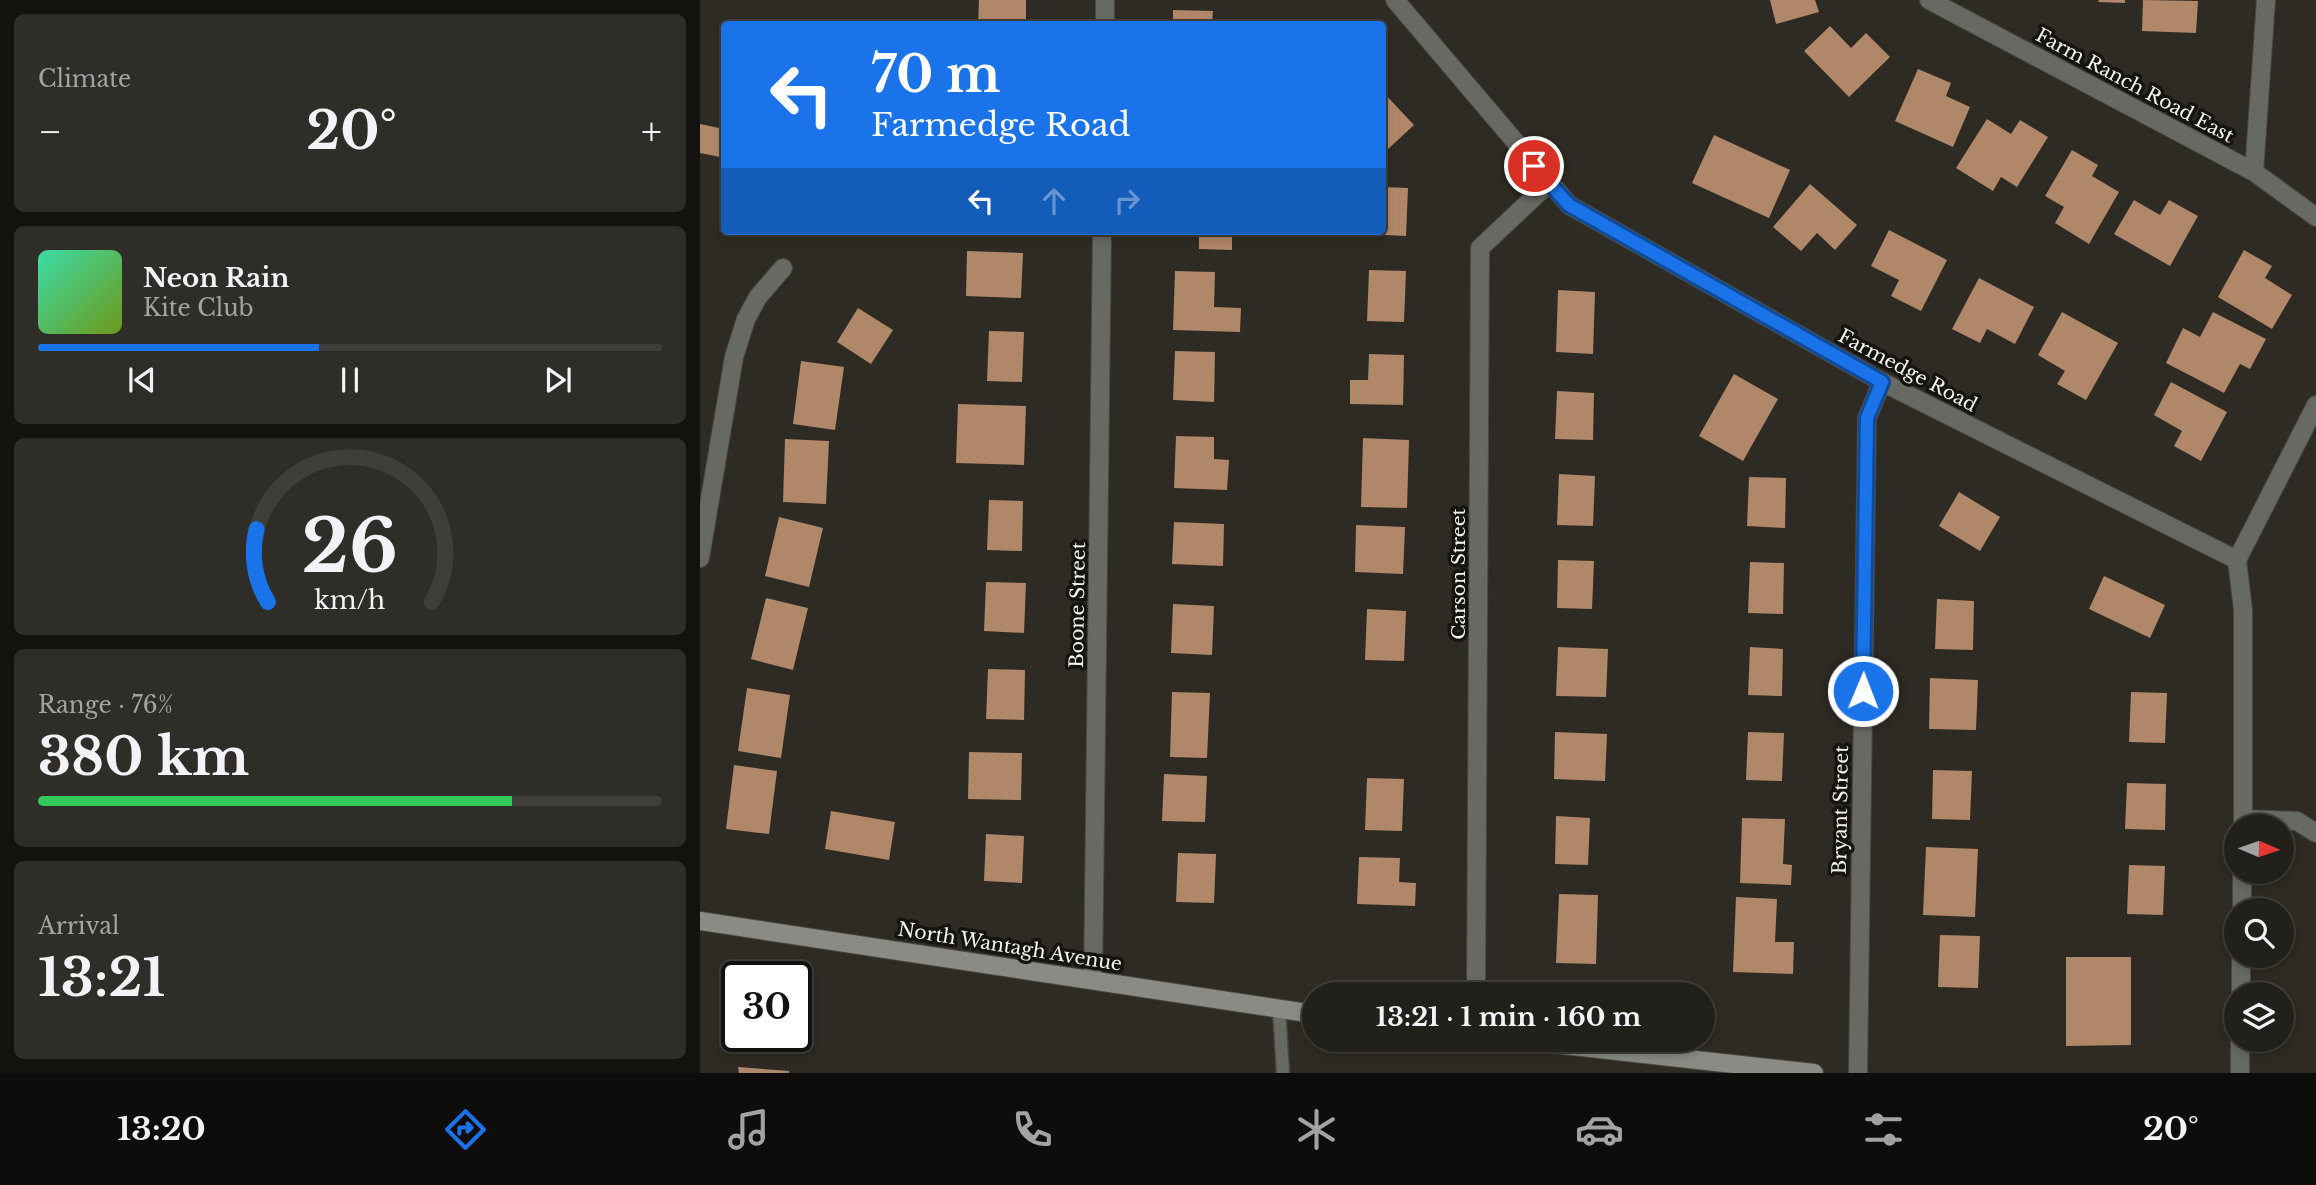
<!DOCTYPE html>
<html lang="en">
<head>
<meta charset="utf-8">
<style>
  :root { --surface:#22201b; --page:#2e2d28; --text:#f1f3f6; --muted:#a2a3a3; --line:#3f3e3a; --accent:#1a73e8 }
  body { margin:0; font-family:"Libre Baskerville",serif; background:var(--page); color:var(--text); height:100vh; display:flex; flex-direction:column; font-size:26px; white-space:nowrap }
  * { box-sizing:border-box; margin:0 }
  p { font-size:23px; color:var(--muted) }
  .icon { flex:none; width:38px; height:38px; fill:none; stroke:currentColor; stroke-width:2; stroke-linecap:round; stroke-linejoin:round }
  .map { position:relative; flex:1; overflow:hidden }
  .drawer { display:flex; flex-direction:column; gap:14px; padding:14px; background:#13120f; width:700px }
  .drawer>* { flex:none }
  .top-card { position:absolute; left:21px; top:21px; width:665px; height:214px; border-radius:7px; box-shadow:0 4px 10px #0003,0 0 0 2px var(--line); background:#1a73e8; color:#fff; overflow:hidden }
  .needle { width:46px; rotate:92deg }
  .buttons { position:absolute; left:1524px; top:814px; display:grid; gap:14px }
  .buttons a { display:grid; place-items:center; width:70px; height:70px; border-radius:50%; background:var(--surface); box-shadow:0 4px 10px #0003,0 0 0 2px var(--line); font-size:35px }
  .speed { position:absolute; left:21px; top:961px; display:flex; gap:14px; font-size:35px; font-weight:700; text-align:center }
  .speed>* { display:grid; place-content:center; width:91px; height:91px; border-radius:50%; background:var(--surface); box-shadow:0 4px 10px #0003,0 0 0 2px var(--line); line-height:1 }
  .speed .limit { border:4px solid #111; border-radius:10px; background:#fff; color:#111 }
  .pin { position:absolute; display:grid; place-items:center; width:60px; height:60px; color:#fff; margin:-30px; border:4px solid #fff; border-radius:50%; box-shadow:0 2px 7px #0007 }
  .me { position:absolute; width:77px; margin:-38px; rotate:1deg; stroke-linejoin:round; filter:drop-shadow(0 0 5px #0008) }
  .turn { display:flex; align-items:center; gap:24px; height:147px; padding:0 35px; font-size:32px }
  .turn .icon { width:91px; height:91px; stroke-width:2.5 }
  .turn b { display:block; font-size:49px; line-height:60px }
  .lanes { display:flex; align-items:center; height:66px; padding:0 35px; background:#0003; justify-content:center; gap:35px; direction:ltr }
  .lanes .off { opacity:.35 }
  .big { font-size:52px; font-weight:800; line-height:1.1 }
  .drawer .tile { flex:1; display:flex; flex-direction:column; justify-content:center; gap:10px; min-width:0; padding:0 24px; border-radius:10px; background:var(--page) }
  .drawer .dial { align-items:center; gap:0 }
  .dial svg { height:182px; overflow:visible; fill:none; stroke:var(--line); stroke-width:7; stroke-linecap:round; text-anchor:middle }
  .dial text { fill:var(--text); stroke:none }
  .song { display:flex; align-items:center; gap:21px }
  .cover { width:84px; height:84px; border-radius:10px; background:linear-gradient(135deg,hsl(160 70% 55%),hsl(80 70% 35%)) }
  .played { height:7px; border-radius:4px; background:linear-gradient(90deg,var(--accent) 45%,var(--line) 45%) }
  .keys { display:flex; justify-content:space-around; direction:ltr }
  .heat { display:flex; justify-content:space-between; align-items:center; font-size:38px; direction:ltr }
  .charge { height:10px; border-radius:5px; background:linear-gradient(90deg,#34c759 76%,var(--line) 0) }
  .trip { position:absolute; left:602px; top:982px; width:413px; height:70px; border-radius:35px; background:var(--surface); box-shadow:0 4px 10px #0003,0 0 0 2px var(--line); font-weight:800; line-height:70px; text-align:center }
  .dock { display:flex; height:112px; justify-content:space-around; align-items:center; background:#0e0d0b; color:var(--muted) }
  .dock .icon { width:49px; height:49px }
  .dock .selected { color:var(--accent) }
  .dock b { font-size:32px; color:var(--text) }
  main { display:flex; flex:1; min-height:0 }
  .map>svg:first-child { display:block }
</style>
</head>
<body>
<main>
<section class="drawer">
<div class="tile"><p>Climate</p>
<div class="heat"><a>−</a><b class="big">20°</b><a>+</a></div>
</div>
<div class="tile">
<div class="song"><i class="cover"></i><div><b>Neon Rain</b><p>Kite Club</p></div></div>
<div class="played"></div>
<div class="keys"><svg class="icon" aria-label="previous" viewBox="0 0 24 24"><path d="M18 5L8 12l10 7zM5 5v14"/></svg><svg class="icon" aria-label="pause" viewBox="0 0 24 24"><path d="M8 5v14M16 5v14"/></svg><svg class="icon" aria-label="next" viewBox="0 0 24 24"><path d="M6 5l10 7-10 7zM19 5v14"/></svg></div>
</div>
<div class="tile dial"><svg viewBox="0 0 100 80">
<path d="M14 69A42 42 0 1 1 86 69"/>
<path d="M14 69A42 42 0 0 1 9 37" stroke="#1a73e8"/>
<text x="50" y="56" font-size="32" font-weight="700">26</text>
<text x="50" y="72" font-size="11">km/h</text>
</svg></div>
<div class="tile"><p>Range · 76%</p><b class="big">380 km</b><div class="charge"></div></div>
<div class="tile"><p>Arrival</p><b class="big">13:21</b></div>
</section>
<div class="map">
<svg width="1616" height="1073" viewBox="0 0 1616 1073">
  <rect width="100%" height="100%" fill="#2e2b24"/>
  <path fill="#b08768" d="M279,0h47v24h-48z
    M1070,0h45l4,12 -43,12z
    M1399,0h26v3l-27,-1z
    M1443,0l55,1 -2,32 -54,-2z
    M473,10l40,1 -1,13h-39z
    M1130,26l21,22 15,-15 24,24 -41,40 -45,-46z
    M1218,69l33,14 -5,13 24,11 -17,40 -58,-26z
    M682,91l32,34 -27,25 -5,-5z
    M1287,119l24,15 9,-14 28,17 -31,50 -16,-10 -8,14 -37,-23z
    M0,124l24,5 -4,28 -20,-4z
    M1014,135l76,35 -21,48 -77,-35z
    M1372,150l26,15 -6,11 27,16 -30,52 -34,-21 9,-16 -19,-11z
    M1110,184l47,41 -22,25 -18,-17 -16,18 -28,-24z
    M682,187l26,1 -2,48 -43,-2v-3h19z
    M1434,200l26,15 9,-15 29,16 -28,50 -56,-32z
    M1189,230l58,30 -26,51 -30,-15 8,-16 -28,-14z
    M467,231h65v19l-33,-1v-15h-32z
    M1544,250l28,16 -7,12 27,17 -20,34 -54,-32z
    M267,251l56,2 -2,45 -55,-2z
    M669,270l37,1 -2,51 -37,-1z
    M475,271l40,1 -1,35 27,1 -1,24 -67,-2z
    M1279,278l55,29 -19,37 -28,-15 -7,14 -28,-14z
    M858,290l37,2 -2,62 -37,-2z
    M158,308l35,22 -22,34 -34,-22z
    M1362,312l56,31 -32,57 -29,-16 8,-13 -27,-16z
    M1513,312l53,27 -16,30 -10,-5 -16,29 -58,-30 17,-35 17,9z
    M289,331l35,1 -2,50 -35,-1z
    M475,351l40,1 -1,50 -41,-2z
    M669,354l35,1 -1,50 -53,-1v-24h18z
    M101,361l43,6 -9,63 -42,-6z
    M1034,374l44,25 -35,62 -44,-25z
    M1471,382l56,30 -26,49 -27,-15 8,-15 -28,-16z
    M857,391l37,2 -1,47 -38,-1z
    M258,404l68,2 -2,59 -68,-2z
    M476,436l38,1v22l15,1 -2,30 -53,-2z
    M663,438l46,2 -2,68 -46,-1z
    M85,439l44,2 -3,63 -43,-2z
    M859,474l36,2 -2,50 -36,-1z
    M1049,477l37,1 -1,50 -38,-2z
    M1259,492l41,25 -20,34 -41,-25z
    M289,500l34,1 -1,50 -35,-1z
    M79,517l44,11 -14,59 -44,-11z
    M474,522l50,2 -1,42 -51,-2z
    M656,525l49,2 -2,47 -48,-2z
    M858,560l36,1 -2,48 -35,-1z
    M1050,562l34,1 -1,51 -35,-1z
    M1404,576l61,29 -15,33 -61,-29z
    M286,582l40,1 -2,50 -40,-2z
    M66,598l42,10 -15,62 -42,-11z
    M1237,599l37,2 -1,49 -38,-1z
    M473,604l41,2 -2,49 -41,-2z
    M667,609l39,2 -2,50 -39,-1z
    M858,647l50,2 -2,48 -50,-1z
    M1050,647l33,2 -1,47 -34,-1z
    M288,669l37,1 -1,50 -38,-1z
    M1230,678l48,2 -2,50 -47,-1z
    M47,688l43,7 -9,63 -43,-7z
    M472,692l38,1 -3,65 -37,-1z
    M1431,692l36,1 -2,50 -36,-1z
    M855,732l52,2 -2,47 -51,-2z
    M1048,732l36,1 -2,48 -36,-1z
    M269,752l53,1 -1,47 -53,-1z
    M34,765l43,6 -8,63 -43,-5z
    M1233,770l39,1 -2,49 -38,-1z
    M464,774l43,2 -2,46 -43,-1z
    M667,778l37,1 -2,52 -37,-1z
    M1427,783l39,1 -1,46 -40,-1z
    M131,811l64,11 -6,38 -64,-11z
    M856,816l34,2 -2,47 -33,-1z
    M1042,818l43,1 -2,45 9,1 -1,20 -51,-2z
    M286,834l38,2 -2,47 -38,-2z
    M1226,847l52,2 -3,68 -52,-2z
    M478,853l38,1 -2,49 -38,-1z
    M659,857l41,1 -1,24 17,1 -1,23 -58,-2z
    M1429,865l36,1 -2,49 -36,-1z
    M859,894l39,1 -2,69 -40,-1z
    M1036,897l41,2 -2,43h19l-1,32 -60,-2z
    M1240,935l40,1 -2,52 -40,-1z
    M1366,957h65v88l-65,1z
    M38,1067l51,4v2h-50z"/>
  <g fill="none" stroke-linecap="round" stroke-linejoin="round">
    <defs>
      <path id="service" d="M579,1009l4,64"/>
      <path id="minor" d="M695,0l174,205 313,177 355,178 6,50v216
        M1229,0l325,172 62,45
        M405,24v-24
        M1554,172l12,-172
        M0,558l34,-201 12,-38 12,-22 25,-29
        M1537,560l79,-155
        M1543,819l54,2 19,12
        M1542,910v-38
        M393,980l9,-749
        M776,994l4,-746 69,-65
        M1541,994v-38
        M1158,1073l9,-655 15,-36
        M1540,1073v-33"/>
      <path id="secondary" d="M0,921l614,93
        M817,1040l297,33"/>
    </defs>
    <use href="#service" stroke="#4a4740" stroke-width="15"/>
    <use href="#minor" stroke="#4a4740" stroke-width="20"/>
    <use href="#secondary" stroke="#4a4740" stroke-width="20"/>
    <use href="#service" stroke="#676965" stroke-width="12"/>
    <use href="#minor" stroke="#676965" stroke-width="18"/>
    <use href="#secondary" stroke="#898b84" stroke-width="18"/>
  </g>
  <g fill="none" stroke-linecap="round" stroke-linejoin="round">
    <defs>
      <path id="route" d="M834,166l35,39 313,177 -15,36 -4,273"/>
    </defs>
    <use href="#route" stroke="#114b97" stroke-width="18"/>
    <use href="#route" stroke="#1a73e8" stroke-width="12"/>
  </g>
  <g text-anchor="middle" stroke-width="7" stroke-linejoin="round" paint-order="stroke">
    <g font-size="19" fill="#f5f3ee" stroke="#151411">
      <text transform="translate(1435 85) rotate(28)" y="7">Farm Ranch Road East</text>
      <text transform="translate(1208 370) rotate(28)" y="7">Farmedge Road</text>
      <text transform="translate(758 574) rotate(-90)" y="7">Carson Street</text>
      <text transform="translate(377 605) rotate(-89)" y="7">Boone Street</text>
      <text transform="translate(1140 810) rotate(-89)" y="7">Bryant Street</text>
      <text transform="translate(310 946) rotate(9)" y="7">North Wantagh Avenue</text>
    </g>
  </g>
</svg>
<div class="buttons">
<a><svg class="needle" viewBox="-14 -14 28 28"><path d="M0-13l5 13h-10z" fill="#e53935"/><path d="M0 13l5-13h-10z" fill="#a2a3a3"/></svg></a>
<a><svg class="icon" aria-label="search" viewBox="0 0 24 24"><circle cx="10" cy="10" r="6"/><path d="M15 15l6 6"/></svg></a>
<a><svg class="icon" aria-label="layers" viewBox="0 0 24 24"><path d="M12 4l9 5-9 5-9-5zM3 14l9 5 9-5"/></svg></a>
</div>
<div class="speed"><div class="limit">30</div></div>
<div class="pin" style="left:834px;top:166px;background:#d93025"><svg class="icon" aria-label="arrive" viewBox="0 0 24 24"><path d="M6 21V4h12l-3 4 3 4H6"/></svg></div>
<svg class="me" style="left:1163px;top:691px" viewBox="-20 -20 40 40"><circle r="17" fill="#1a73e8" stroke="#fff" stroke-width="3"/><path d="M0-11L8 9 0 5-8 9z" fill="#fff"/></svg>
<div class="trip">13:21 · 1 min · 160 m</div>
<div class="top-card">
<div class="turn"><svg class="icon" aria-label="left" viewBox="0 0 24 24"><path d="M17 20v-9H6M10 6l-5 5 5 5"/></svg><div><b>70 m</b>Farmedge Road</div></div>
<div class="lanes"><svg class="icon" aria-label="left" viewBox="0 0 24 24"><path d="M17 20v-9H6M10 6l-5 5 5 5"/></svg><svg class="icon off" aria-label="ahead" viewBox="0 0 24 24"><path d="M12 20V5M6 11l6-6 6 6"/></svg><svg class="icon off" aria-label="right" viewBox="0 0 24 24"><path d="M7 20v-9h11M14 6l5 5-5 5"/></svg></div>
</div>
</div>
</main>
<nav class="dock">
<b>13:20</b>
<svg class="icon selected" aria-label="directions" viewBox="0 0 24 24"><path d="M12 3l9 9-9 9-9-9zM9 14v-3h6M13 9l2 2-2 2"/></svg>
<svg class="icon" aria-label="music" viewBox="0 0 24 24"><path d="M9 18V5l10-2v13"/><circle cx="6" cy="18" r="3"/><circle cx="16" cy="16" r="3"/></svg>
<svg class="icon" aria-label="phone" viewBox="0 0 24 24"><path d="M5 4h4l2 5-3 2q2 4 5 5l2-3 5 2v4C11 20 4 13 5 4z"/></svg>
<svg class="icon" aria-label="climate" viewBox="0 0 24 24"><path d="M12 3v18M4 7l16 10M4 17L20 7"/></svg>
<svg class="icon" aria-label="car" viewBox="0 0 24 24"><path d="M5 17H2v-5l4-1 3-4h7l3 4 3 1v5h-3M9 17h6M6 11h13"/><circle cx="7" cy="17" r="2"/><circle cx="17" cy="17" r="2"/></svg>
<svg class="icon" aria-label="filters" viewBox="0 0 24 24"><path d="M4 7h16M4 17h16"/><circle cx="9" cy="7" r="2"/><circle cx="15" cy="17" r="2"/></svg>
<b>20°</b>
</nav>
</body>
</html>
